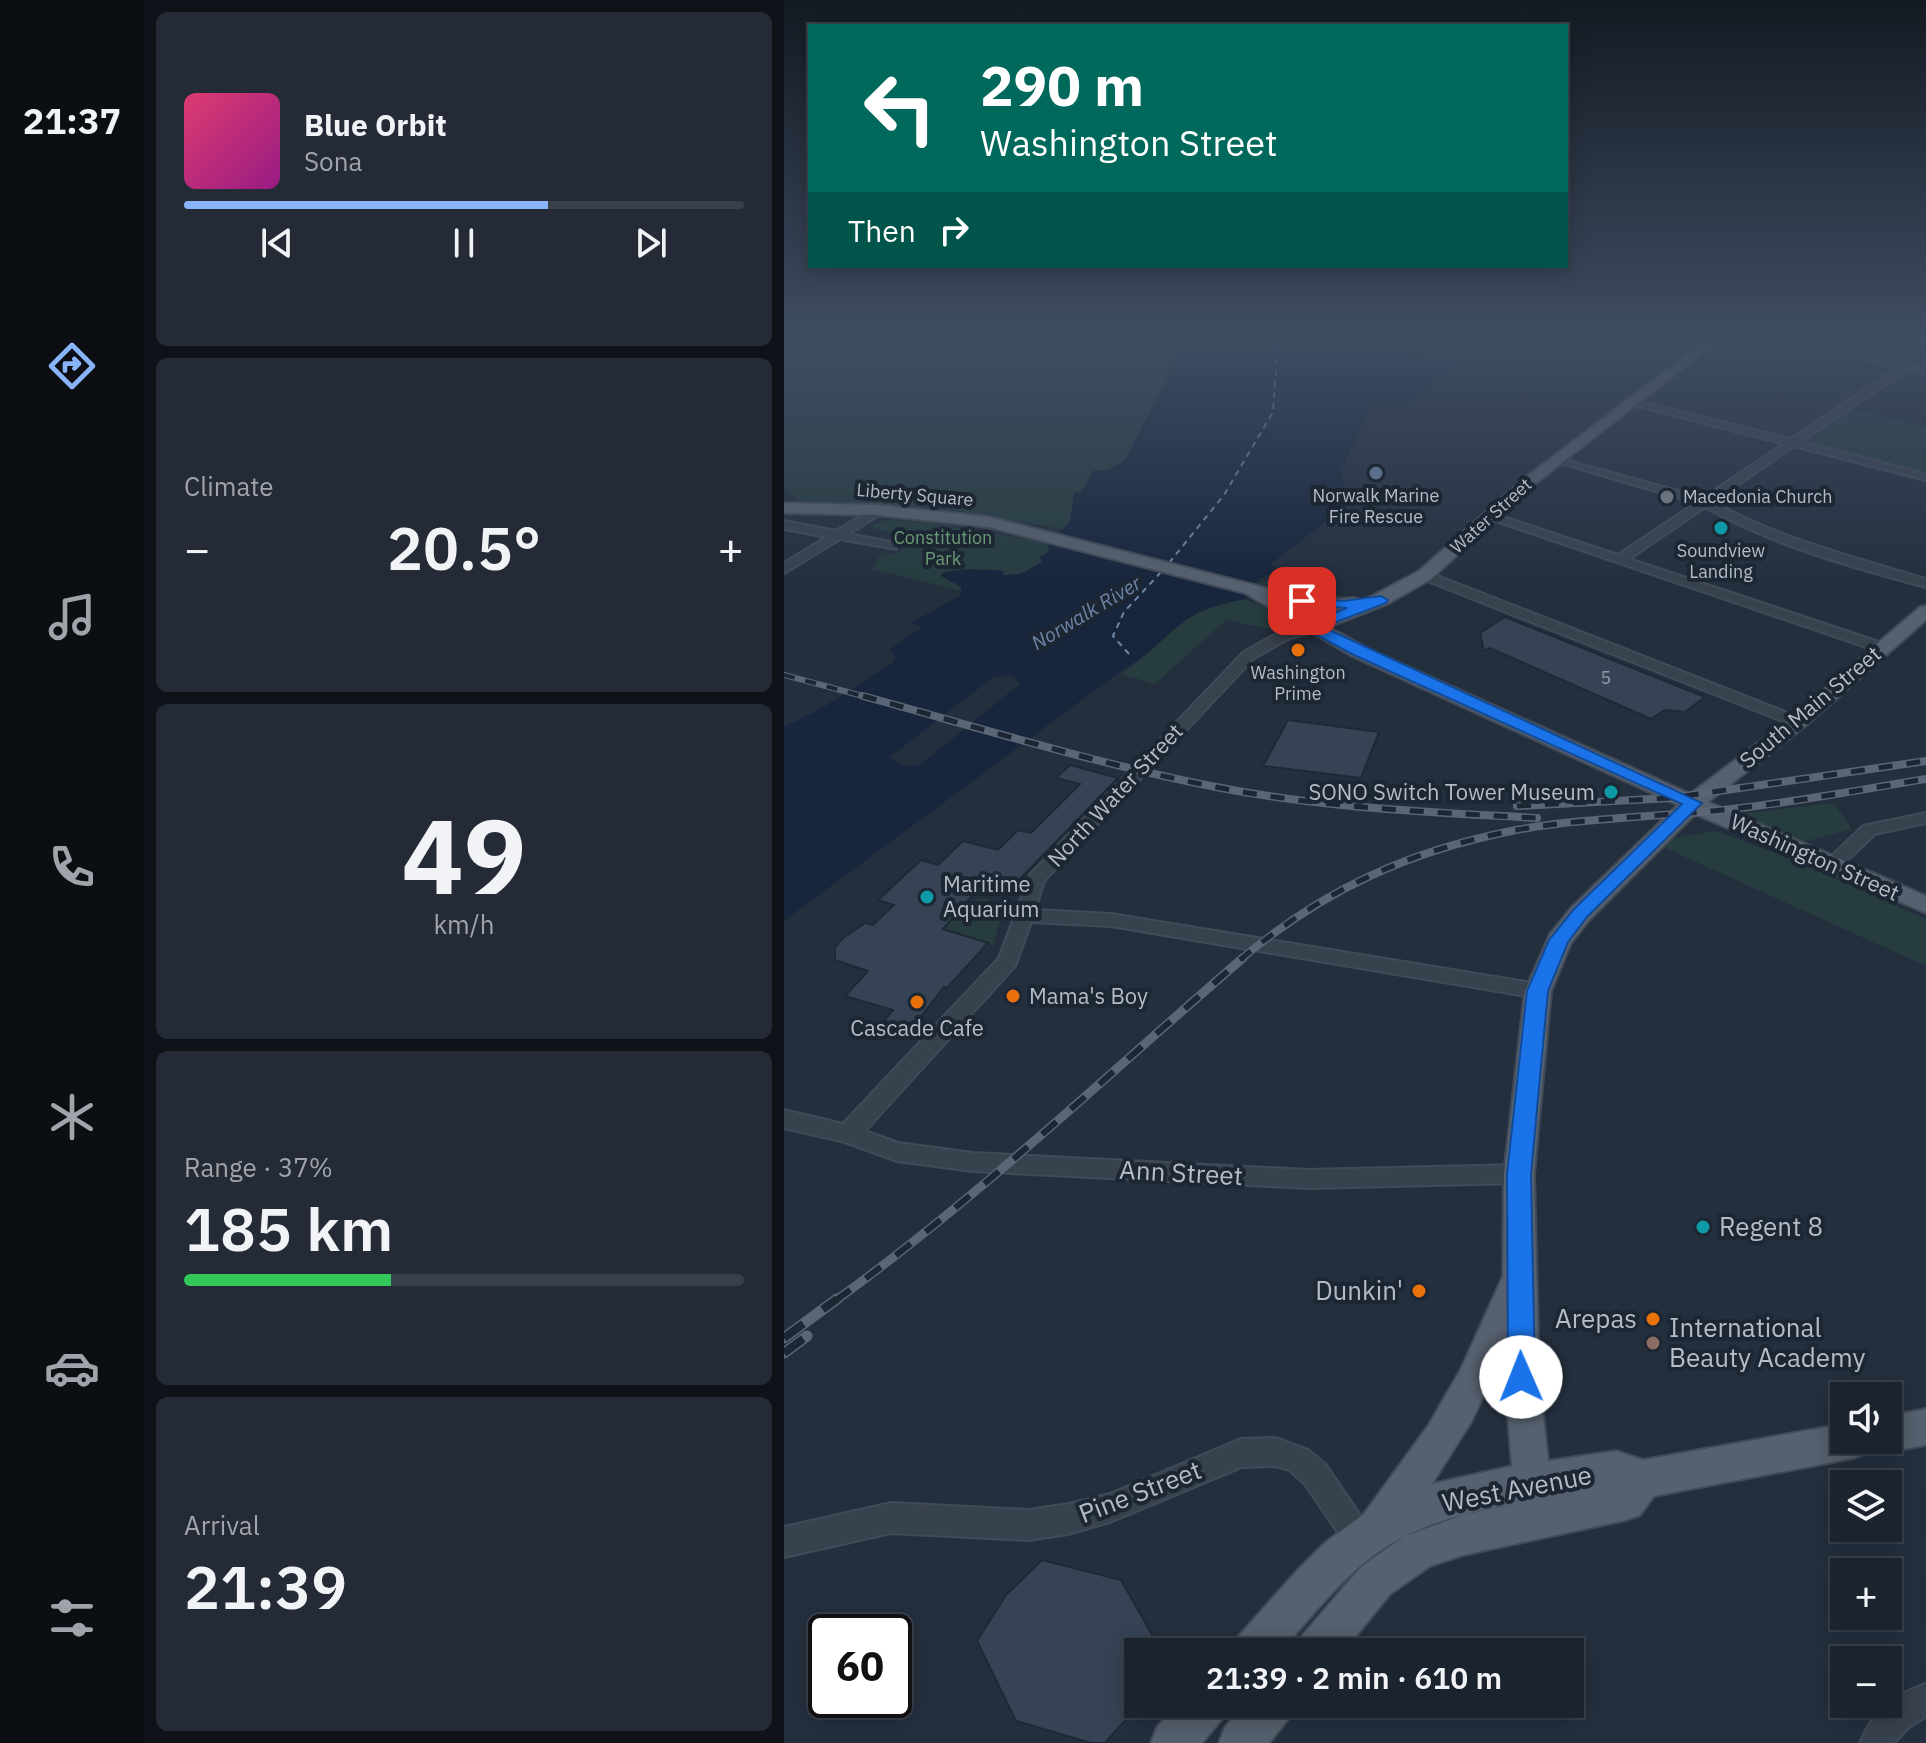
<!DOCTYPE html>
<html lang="en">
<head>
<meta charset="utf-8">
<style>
  :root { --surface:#1b232e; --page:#242b36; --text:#f1f3f6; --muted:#a0a4aa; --line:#39404a; --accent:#8ab4f8 }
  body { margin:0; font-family:"IBM Plex Sans",sans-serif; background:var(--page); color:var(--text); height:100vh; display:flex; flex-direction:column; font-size:30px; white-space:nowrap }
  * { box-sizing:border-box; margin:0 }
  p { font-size:26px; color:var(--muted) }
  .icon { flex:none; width:44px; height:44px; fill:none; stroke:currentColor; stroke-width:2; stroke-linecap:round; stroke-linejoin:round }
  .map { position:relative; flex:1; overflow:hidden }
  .details { display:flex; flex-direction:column; gap:12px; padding:12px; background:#0f1319; width:640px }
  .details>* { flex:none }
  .banner { position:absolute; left:24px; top:24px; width:760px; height:244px; border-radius:0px; box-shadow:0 4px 20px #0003,0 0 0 2px var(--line); background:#00695c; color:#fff; overflow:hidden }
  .buttons { position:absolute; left:1046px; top:1382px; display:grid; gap:16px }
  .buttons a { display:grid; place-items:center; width:72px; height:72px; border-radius:0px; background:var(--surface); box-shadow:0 4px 20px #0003,0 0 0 2px var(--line); font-size:40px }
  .speed { position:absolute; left:24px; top:1614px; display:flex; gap:16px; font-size:40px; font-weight:700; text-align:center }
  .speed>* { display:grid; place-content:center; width:104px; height:104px; border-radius:50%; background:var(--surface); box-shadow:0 4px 20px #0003,0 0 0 2px var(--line); line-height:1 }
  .speed .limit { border:4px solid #111; border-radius:12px; background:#fff; color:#111 }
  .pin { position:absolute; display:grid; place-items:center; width:68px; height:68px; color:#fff; margin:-34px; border-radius:16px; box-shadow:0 4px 12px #0006 }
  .me { position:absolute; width:88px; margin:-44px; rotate:359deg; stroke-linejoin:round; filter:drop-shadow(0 0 6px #0008) }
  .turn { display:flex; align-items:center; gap:28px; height:168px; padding:0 40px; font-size:36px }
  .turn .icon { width:104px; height:104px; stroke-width:2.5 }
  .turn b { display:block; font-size:56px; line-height:68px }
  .then { display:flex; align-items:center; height:76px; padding:0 40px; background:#0003; gap:16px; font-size:30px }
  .big { font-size:60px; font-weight:600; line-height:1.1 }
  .details .widget { flex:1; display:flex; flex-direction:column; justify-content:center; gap:12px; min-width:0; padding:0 28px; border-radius:12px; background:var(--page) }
  .details .dial { align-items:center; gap:0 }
  .dial b { font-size:104px; line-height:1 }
  .song { display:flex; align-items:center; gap:24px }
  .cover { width:96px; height:96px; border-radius:12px; background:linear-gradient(135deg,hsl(340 70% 55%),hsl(310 70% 35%)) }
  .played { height:8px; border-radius:4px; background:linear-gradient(90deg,var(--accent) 65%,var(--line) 65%) }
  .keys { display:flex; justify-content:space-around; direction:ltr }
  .heat { display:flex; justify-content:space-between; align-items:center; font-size:44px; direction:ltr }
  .charge { height:12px; border-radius:6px; background:linear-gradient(90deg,#34c759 37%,var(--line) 0) }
  .trip { position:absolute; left:340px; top:1638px; width:460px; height:80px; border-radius:0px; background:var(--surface); box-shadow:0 4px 20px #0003,0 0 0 2px var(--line); font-weight:600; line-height:80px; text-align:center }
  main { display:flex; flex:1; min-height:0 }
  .menu { display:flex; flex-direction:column; width:144px; justify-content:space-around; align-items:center; background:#0b0e12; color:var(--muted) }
  .menu .icon { width:56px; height:56px }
  .menu .selected { color:var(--accent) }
  .menu b { font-size:36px; color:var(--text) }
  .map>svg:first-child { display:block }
</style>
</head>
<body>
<main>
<nav class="menu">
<b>21:37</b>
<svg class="icon selected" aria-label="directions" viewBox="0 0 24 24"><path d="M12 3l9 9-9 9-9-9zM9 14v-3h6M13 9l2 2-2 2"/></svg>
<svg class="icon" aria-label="music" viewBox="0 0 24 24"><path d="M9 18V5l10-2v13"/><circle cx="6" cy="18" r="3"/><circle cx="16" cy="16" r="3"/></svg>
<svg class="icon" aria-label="phone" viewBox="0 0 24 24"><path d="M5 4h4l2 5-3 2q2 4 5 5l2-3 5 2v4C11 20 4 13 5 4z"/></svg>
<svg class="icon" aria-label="climate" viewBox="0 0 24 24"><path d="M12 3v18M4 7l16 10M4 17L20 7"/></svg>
<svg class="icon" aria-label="car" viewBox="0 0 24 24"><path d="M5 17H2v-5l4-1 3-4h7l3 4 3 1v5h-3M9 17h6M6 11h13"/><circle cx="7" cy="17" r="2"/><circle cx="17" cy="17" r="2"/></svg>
<svg class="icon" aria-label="filters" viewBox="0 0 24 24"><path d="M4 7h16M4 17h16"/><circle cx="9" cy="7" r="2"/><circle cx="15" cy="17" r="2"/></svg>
</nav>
<section class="details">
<div class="widget">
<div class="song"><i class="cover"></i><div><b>Blue Orbit</b><p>Sona</p></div></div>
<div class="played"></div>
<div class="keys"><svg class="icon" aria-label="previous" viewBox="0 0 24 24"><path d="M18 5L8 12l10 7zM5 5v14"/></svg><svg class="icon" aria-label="pause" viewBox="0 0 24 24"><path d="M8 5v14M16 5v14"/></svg><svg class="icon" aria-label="next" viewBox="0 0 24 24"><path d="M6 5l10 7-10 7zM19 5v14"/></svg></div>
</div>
<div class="widget"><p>Climate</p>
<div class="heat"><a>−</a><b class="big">20.5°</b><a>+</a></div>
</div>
<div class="widget dial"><b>49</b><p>km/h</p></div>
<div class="widget"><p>Range · 37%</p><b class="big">185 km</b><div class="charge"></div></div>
<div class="widget"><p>Arrival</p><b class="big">21:39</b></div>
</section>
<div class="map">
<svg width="1142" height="1743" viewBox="0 0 1142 1743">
  <rect width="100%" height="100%" fill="#242f3e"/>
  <path fill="#263c3f" d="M0,340h386l11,10 -56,110 -17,10h-12l-14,21 -8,2 -4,29 -7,7 -123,-21 -140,-7 -16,-11z
    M1069,409l73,18v49l-121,-32z
    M102,520l49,3 113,20 1,7 -11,16 -26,11c-32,-7 -30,-9 -62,1l11,9v4l-89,-22 10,-17 13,3 23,-16 -49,-12z
    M504,576l59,23 -37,-2 -53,-14z
    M461,599l28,12 8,12 -11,6 -44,-9 -71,64 -34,-10c24,-16 42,-36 64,-53 17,-13 40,-18 60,-22z
    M1050,803l18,26 -50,13 -71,-27z
    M932,831l83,31 127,57v47l-274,-124z
    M192,899h11l16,12 -10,34 -51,-17 23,-23z"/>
  <path fill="#17263c" d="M386,340h211l1,13 75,11 -52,42 -33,-3 -31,69 9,31 -81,62 14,4 -24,10 -14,20c-20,4 -43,9 -59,21 -24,18 -38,36 -65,51l-337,250v-194l38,-19 69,-44 5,-8 -7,-6 33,-23 -11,-4 50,-28v-8l-20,-11 1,-3c20,-5 40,-4 61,-2l1,4 17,-1 21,-12 -2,-5 9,-6 -1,-8 22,-21 4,-29 8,-2 11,-20 15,-1 17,-10 56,-109z"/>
  <path fill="#242f3e" d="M229,676l7,8 -100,81 -17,1 -13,-9 103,-80z"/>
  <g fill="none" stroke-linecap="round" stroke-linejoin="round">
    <path stroke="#6d86a8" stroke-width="2" stroke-dasharray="6 5" stroke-linecap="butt" d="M385,563l55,-68 49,-83 5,-72
      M345,654l-16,-18 11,-24 38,-41"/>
  </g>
  <path fill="#364354" stroke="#1f2835" stroke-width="2" d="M721,617l200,80 -20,15 -20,-2 -14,9 -161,-71 -6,3 -4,-18z
    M504,720l91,12 -18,46 -98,-12z
    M286,765l48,13 -106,109 -19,-5 -14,11 -3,-2 -33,38 45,14 -41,45 -3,-1 -31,40 -29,-6 9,-11 -48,-14 23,-25 -33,-11v-12l7,-9 23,-16 8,2 21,-20 -16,-5 43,-40 17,5 25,-24 35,9 20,-20 13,3 49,-49 -24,-6z
    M258,1560l79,20 41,72h-24v54l-33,37h-14l-75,-22 -39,-80 29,-46z"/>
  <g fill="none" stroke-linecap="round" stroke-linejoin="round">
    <defs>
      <path id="minor" d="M998,340h16l103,23 -5,-23h8l6,25 16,3v6l-19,-4 -106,72 125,32v6l-132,-34 -81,56c67,37 140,55 213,77v8c-75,-20 -153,-42 -221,-80l-76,52 256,85v6h-10l-391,-133 10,-3 124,41 78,-52 -142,-42v-4l149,41 81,-54 -153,-40v-4l160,39 107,-72z
        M94,506l6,4 -2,3 -34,21 48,9v6l-56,-10 -56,34v-10l43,-26 -43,-8v-8l52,10z
        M641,571l378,148 3,3 -8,5 -5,-2 -373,-147 -1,-3z
        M528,623l5,1v6l-29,9 -34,19 -210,223 -9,29 76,4 427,70 7,2 3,5 -3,5 -7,2 -427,-72 -80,-4 -16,44 -150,165 33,12 75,10 334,17 212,-5 8,2 4,7 -4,7 -8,2 -212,5 -334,-17 -76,-10 -52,-19 -61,-14v-18l59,14 156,-166 31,-83 214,-223 34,-19z
        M1142,813v10l-51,11 -37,35 -6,2 -9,-6 40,-39z
        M492,1438l32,12 17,14 45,66 5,10 -5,10 -10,5 -10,-5 -45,-66 -16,-14 -13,-4 -34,1 -132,55 -42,12 -39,6 -138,-7 -107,24v-30l107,-24 138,7 39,-6 42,-10 131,-55z
        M1142,1684v32l-18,12 -14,15h-34c13,-32 33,-48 66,-59z"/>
      <path id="major" d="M922,340h13l-188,147 -100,92 -44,25 -58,23 37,21 324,146 101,-76 129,-111 6,-1v14l-121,106 -97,76 218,94v17l-231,-99 -105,105 -19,24 -20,48 -17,183 5,203 9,84 68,-10 27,9 201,-36v16h44v-24l38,-7v36l-38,7 -13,-5 -3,-7 -5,13 -13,5 -200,38 -14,19 -14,5 -163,35 -33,11 -40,28 -47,58h-48l6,-15 61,-71 43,-30 58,-21 52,-11c-125,21 -156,54 -234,148h-49l6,-15 57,-64 31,-31 38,-28 64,-88 33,-57 42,-93 1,-102 21,-183 25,-57 22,-27 106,-102 -326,-149 -107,-63 -256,-66 -111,-12 -94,-2v-10l94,2 111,12 285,73 51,10 30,-2 8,3 56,-30 102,-90zM502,603l39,7 16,-1 -26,10zM719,1356l9,110 -80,18 39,-62z
        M394,1704h51l-7,15 -20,24h-51l6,-16z
        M461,1704h50l-7,15 -19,24h-50l6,-16z"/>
    </defs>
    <use href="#minor" stroke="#414a57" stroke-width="4"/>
    <use href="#major" stroke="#414a57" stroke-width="4"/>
    <use href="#minor" fill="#38414e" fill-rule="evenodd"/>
    <use href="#major" fill="#56606e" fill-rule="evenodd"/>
    <defs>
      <path id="rail-far3" d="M0,675l86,23"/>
      <path id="rail-far2" d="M79,696c117,32 234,68 353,91 106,21 214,25 321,31
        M733,806l154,-8 255,-37
        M456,960c84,-71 169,-109 276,-130 72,-13 151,-13 224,-22 62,-7 124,-19 186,-29"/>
      <path id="rail-far1" d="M51,1301c144,-104 273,-227 408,-343"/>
      <path id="rail" d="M0,1338l53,-39
        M0,1353l23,-17"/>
    </defs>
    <use href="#rail-far3" stroke="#5a6575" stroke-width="6"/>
    <use href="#rail-far2" stroke="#5a6575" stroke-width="8"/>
    <use href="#rail-far1" stroke="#5a6575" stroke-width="9"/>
    <use href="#rail" stroke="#5a6575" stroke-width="11"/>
    <use href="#rail-far3" stroke="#1d2633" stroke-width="4" stroke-dasharray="11" stroke-linecap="butt"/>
    <use href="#rail-far2" stroke="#1d2633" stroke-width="5" stroke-dasharray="14" stroke-linecap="butt"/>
    <use href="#rail-far1" stroke="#1d2633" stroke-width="6" stroke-dasharray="19" stroke-linecap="butt"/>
    <use href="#rail" stroke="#1d2633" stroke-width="8" stroke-dasharray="24" stroke-linecap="butt"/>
  </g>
  <linearGradient id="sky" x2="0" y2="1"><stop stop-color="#141a22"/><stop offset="0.58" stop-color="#3f4d63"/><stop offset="1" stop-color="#3f4d63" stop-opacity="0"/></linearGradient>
  <rect width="1142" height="584" fill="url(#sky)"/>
  <path fill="#1a73e8" stroke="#114b97" stroke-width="2" d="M597,596l7,4 -2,3 -63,24 379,176 -115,114 -19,25 -20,49 -17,183 4,203 -4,9 -10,3 -9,-3 -4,-9 -1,-203 20,-183 22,-51 25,-31 108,-105 -328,-149 -47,-25v-6l40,-16 -45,-3 -7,-4 7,-4 41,4z"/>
  <circle fill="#5c6f8a" stroke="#1d2633" stroke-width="3" cx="592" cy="473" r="8"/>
  <circle fill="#6b7280" stroke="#1d2633" stroke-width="3" cx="883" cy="497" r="8"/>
  <g fill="#0f9aa8" stroke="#1d2633" stroke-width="3">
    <circle cx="937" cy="528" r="8"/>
    <circle cx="827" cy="792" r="8"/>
    <circle cx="143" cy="897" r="8"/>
    <circle cx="919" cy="1227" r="8"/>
  </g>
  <g fill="#e8710a" stroke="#1d2633" stroke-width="3">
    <circle cx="514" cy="650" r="8"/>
    <circle cx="229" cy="996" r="8"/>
    <circle cx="133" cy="1002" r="8"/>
    <circle cx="635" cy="1291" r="8"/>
    <circle cx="869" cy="1319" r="8"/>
  </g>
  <circle fill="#8d6e63" stroke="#1d2633" stroke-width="3" cx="869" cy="1343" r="8"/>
  <g text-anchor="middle" stroke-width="8" stroke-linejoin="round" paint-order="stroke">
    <g font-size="18" fill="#b4bcc9" stroke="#1d2633">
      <text transform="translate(131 495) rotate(5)" y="6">Liberty Square</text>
      <text transform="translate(707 516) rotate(-42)" y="6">Water Street</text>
    </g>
    <g font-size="18" fill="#b4bcc9" stroke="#1d2633">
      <text x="592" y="502">Norwalk Marine<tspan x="592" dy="21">Fire Rescue</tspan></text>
      <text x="899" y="503" text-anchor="start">Macedonia Church</text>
      <text x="937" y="557">Soundview<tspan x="937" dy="21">Landing</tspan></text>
      <text x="514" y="679">Washington<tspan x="514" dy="21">Prime</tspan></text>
    </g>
    <g font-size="18" fill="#6b9a76" stroke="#1d2633">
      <text x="159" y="544">Constitution<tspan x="159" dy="21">Park</tspan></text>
    </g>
    <g font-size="18" fill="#929caa">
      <text x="822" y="684">5</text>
    </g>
    <g font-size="20" font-style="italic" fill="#6d86a8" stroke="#1d2633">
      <text transform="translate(302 613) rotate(-31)" y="7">Norwalk River</text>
    </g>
    <g font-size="22" fill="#b4bcc9" stroke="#1d2633">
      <text transform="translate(1026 707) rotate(-40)" y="8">South Main Street</text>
      <text transform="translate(331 795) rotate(-47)" y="8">North Water Street</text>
      <text transform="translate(1031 857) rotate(24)" y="8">Washington Street</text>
    </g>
    <g font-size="22" fill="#b4bcc9" stroke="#1d2633" text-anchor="start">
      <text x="811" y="800" text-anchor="end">SONO Switch Tower Museum</text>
      <text x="159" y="892">Maritime<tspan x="159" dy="25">Aquarium</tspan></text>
      <text x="245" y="1004">Mama's Boy</text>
      <text x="133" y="1036" text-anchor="middle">Cascade Cafe</text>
    </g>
    <g font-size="26" fill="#b4bcc9" stroke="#1d2633">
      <text transform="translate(397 1173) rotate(3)" y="9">Ann Street</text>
      <text transform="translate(733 1489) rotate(-11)" y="9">West Avenue</text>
      <text transform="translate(356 1492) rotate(-21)" y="9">Pine Street</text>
    </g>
    <g font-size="26" fill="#b4bcc9" stroke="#1d2633" text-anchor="start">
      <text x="935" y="1236">Regent 8</text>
      <text x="619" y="1300" text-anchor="end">Dunkin'</text>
      <text x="853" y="1328" text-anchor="end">Arepas</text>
      <text x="885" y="1337">International<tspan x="885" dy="30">Beauty Academy</tspan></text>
    </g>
  </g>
</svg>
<div class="buttons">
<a><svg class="icon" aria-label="sound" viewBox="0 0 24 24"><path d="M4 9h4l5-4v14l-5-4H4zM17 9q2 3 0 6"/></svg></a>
<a><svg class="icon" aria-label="layers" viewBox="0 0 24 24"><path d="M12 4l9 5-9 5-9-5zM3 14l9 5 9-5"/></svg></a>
<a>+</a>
<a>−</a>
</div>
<div class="speed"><div class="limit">60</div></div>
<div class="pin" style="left:518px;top:601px;background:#d93025"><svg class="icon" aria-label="arrive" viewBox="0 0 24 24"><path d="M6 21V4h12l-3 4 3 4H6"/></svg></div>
<svg class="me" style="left:737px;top:1377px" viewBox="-20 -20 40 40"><circle r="19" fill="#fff"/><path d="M0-13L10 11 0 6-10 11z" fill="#1a73e8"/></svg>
<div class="trip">21:39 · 2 min · 610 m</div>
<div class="banner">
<div class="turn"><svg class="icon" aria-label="left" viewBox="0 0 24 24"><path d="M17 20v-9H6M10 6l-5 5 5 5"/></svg><div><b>290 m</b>Washington Street</div></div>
<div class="then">Then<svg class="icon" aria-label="right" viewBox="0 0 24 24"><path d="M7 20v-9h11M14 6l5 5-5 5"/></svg></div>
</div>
</div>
</main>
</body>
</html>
